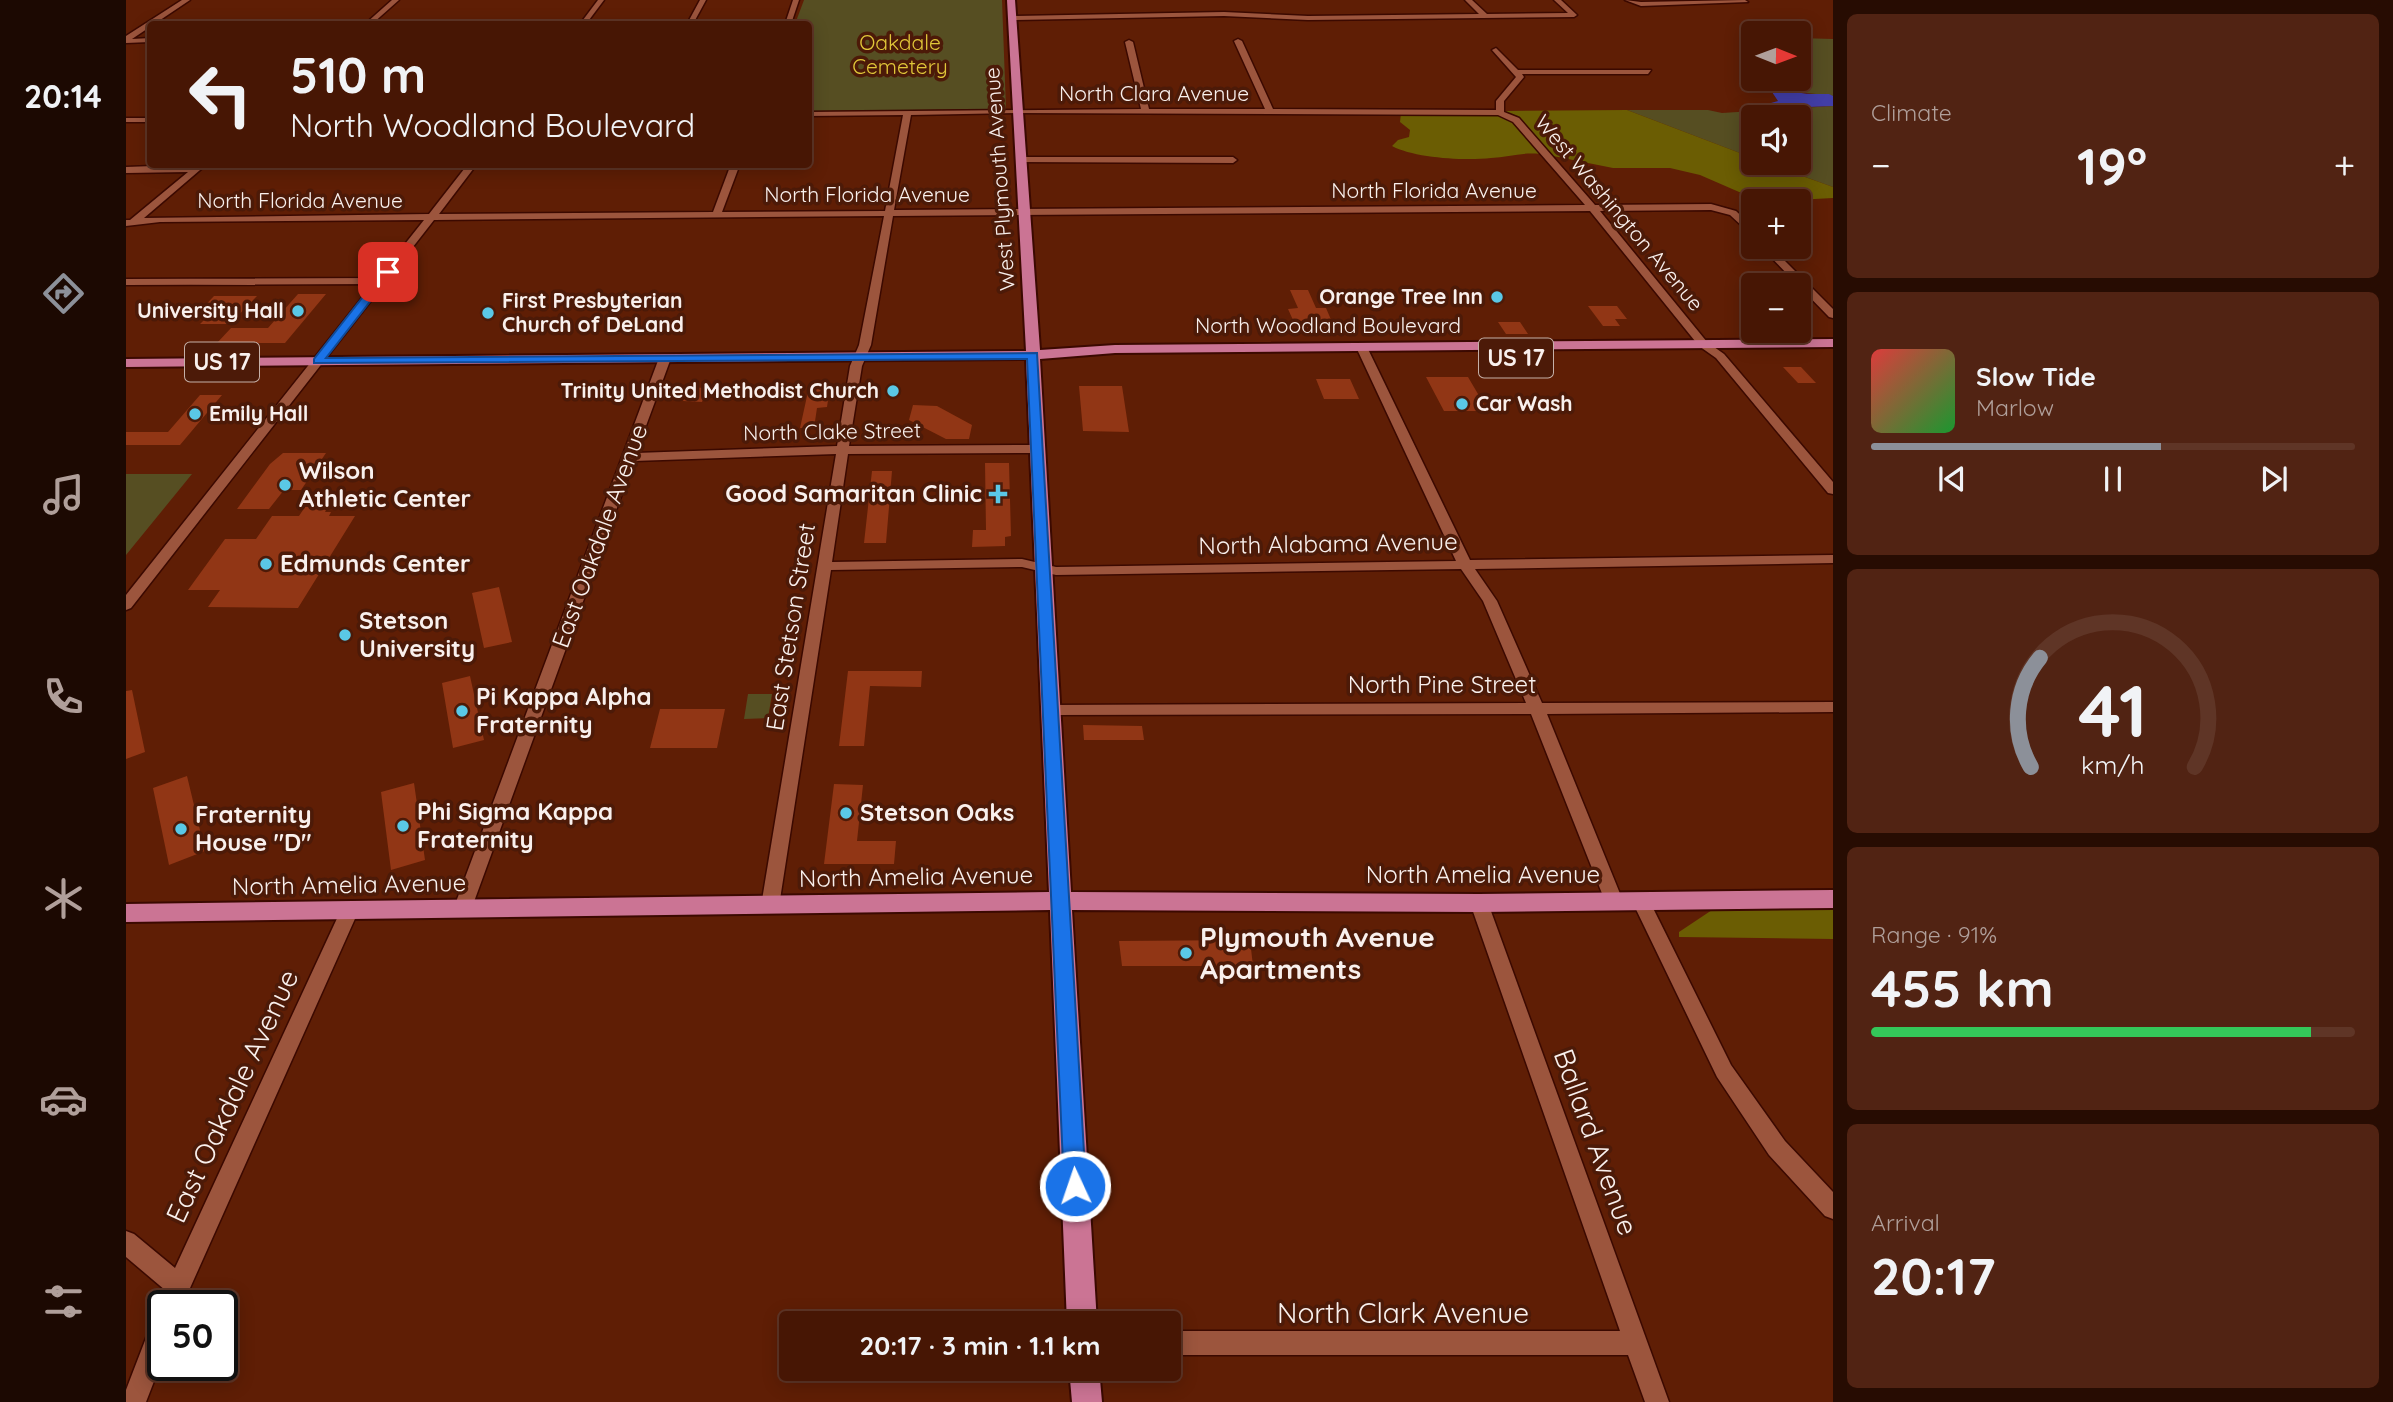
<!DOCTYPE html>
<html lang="en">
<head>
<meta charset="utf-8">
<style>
  :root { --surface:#471604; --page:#512313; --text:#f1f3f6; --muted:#b09f9a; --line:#5f3526; --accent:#8c9099 }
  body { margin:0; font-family:Quicksand,sans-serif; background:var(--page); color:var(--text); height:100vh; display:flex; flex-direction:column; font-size:26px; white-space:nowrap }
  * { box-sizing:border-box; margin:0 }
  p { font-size:23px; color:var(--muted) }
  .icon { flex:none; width:38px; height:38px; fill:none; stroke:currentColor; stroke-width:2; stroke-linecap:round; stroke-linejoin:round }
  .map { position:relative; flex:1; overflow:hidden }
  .sheet { display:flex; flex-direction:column; gap:14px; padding:14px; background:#270c02; width:560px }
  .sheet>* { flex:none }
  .top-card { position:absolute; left:21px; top:21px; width:665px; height:147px; border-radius:7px; box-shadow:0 4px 18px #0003,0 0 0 2px var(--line); background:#471604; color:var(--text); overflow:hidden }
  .needle { width:46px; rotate:91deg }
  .controls { position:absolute; left:1615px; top:21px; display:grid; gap:14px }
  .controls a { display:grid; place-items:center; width:70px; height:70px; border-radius:7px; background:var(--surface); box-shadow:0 4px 18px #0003,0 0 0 2px var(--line); font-size:35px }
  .speed { position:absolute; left:21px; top:1290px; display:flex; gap:14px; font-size:35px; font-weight:700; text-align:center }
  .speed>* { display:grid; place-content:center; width:91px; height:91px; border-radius:50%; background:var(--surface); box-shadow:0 4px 18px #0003,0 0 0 2px var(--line); line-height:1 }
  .speed .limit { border:4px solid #111; border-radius:10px; background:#fff; color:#111 }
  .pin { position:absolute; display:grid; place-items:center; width:60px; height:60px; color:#fff; margin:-30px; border-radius:14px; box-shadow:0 4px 10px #0006 }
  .me { position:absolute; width:77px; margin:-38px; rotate:357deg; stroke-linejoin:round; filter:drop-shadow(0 0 5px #0008) }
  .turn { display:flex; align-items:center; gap:24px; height:147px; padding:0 28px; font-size:32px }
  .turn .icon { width:91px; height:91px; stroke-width:2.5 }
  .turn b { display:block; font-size:49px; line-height:60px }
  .big { font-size:52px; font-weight:700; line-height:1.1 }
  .sheet .widget { flex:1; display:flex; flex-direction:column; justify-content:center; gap:10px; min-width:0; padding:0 24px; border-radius:10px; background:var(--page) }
  .sheet .dial { align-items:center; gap:0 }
  .dial svg { height:182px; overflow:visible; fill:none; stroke:var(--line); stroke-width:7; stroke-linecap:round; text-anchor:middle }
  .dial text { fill:var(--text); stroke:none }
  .song { display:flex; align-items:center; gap:21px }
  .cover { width:84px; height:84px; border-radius:10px; background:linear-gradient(135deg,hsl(0 70% 55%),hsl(130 70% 35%)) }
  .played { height:7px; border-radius:4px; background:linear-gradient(90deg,var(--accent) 60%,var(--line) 60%) }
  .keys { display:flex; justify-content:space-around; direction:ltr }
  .heat { display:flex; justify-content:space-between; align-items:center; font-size:38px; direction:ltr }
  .charge { height:10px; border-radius:5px; background:linear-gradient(90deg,#34c759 91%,var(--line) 0) }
  .trip { position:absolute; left:653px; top:1311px; width:402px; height:70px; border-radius:7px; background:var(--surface); box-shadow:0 4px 18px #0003,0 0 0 2px var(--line); font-weight:700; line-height:70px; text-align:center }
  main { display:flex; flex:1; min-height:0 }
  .tab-bar { display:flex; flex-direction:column; width:126px; justify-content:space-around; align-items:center; background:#1c0902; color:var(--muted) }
  .tab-bar .icon { width:49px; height:49px }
  .tab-bar .selected { color:var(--accent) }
  .tab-bar b { font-size:32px; color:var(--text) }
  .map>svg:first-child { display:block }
</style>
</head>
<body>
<main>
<nav class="tab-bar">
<b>20:14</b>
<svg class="icon selected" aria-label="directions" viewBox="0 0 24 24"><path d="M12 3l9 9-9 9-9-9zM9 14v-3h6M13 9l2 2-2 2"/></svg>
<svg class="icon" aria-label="music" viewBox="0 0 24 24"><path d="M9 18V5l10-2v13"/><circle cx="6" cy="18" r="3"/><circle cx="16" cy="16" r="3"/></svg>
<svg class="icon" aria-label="phone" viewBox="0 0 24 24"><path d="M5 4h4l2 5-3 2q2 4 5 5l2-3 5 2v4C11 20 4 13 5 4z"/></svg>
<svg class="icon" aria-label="climate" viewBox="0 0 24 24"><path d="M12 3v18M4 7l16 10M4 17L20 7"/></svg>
<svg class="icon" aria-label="car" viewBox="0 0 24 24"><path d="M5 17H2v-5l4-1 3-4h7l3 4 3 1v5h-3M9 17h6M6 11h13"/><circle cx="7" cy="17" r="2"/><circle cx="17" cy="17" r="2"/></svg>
<svg class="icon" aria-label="filters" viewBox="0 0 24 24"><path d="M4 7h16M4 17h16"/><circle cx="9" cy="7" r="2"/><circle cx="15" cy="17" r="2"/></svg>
</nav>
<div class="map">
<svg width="1707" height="1402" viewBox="0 0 1707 1402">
  <rect width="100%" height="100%" fill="#5f1e05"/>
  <path fill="#564e22" d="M678,0h198l4,109 -197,2 -1,-87h-13z
    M1673,38l34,1v57l-43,-5 -13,-11 11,2 -3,-3h14z
    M1707,106v81l-67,-24h33v-46h-45l-1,41 -126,-48h81l14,3z
    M0,474h66l-66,81z
    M622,694h24l-4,24 -24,1z"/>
  <path fill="#6b5d03" d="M1501,110l126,48 1,5h12l67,24v11l-55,3 -32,-6 -46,-20 -30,-7h-57l-60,-12 -32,-36 -16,-9z
    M1275,113l97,1 13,6 29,34c-18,-2 -32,3 -49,4 -26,3 -77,0 -99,-12l6,-6 11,-3 1,-7 -10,-8z
    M1652,908h55v31l-154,-2v-5l33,-22z"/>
  <path fill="#423ea7" d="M1638,80h13c15,16 31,14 52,14l4,2v10l-49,2 -20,-3 14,-4z"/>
  <path fill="#913615" d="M1164,290h18l8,18h10l9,21h-38l-9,-20 10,-1z
    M172,294h28l-41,49h-68l14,-15h37z
    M88,296h43l-27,28h-30l7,-7h-13z
    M1462,306h29l10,13h-12l5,7h-17z
    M1372,322h22l8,12h-22z
    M1657,367h18l15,16h-18z
    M1300,377h42l20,34h-44z
    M1190,379h34l9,20h-35z
    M953,386h43l7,46 -46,-1z
    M562,387l18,1 -4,14 -19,-1z
    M683,387h21l-3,20 -10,1 -3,20h-14z
    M74,395h22l-42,50h-54v-13h42z
    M787,405l24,1 35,19 -3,14h-23l-37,-19z
    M157,453h43l-25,37h-17l-15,19h-32l33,-45z
    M859,463h24l2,73 -6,1v9l-33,1 1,-17h13z
    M746,471h20l-6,72h-22z
    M179,507h23l-3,5h6l-2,4h26l-57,92 -90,-1 12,-17h-32l37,-51h31l16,-23h27z
    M373,587l13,55 -28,6 -12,-55z
    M722,671h74l-1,16 -51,-1 -6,60h-25z
    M344,676l14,64 -31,8 -11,-65z
    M6,690l13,62 -19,7v-68z
    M534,709h65l-8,39h-67z
    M957,725l59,1 2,14h-60z
    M61,776l18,75 -36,14 -16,-77z
    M288,783l11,77 -34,10 -10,-78z
    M708,784l29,1 -6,56h39l-2,23h-70z
    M1124,940l3,26h-131l-3,-25z"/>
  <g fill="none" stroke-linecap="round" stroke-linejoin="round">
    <defs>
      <path id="minor" d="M56,0h8l-58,39 18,-1v4l-24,1v-7z
        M266,0h7l-27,24h-7z
        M472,0h6l-18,24h-6z
        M574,0h6l-13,24h-6z
        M667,0h6l-8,24h-6z
        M1339,0h7l15,14 81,-1 -14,-13h7l16,15 -3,2 -266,3 -84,-4 -212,4 -3,-2 3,-2 212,-4 84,4 171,-2z
        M1499,0l16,2 104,-2 3,2 -107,4z
        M1112,39l4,2 31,68 223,1v-9l20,-24 -24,-27 4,-2 22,22h133l-3,4h-126l2,3 -20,24v11l15,6 76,87 116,-1 25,7 18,17v9l-24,-22 -19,-5 -111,1 107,131 17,12 109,128v12l-5,-1 -112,-135 -17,-12 -109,-135 -697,5 -22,129 -9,21 -13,80 187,-1 6,4 -6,4 -188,1 -16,108 190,-3 34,8 400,-6 -100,-214 10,-2 104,215 363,-5v8l-358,6 22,32 45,102 291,-1v10l-286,2 76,187 -3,5 -6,2 -6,-2 -3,-5 -74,-187 -481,1 -8,-5 8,-5 476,-2 -43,-102 -22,-32 -405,6 -34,-8 -191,3 -52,336 -2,5 -7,2 -7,-2 -2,-5 75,-452 -202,7 -163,449 -2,5 -7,2 -7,-2 -2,-5 206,-552 6,-3 6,3 -35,95 201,-7 13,-80 9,-21 25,-129 -450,4 -303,388 -5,2v-15l247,-311 -247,1v-6l252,-1 46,-58 -264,2 -34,4v-6h4l58,-48 -62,1v-6l81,-3 -63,54 285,-4 39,-50h9l-38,50 274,-2 18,-48h9l-18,48 163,-1 18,-96 -95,1v-4l333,-3 -16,-67 4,-2 4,2 16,67h116l-31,-68zM890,113l482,2 15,7 72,83 -691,5 17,-95z
        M0,118h24v4h-24z
        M893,157h214l4,3 -4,3 -217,-1v-4z
        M218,164h123l-4,3h-115z
        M1635,247h10l62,62v9l-4,-1z
        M1515,894l6,2 84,169 54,76 48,51v27l-8,-3 -56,-61 -52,-78 -85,-176 3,-5z
        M1353,896l6,2 3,5 181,499h-24l-17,-47h-459v-24h451l-150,-428 3,-5z
        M223,905l7,2 2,5 -176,394h-19v52l-17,44h-20v-12l25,-65 4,-8 6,-3 -3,-8 7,-16 -39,-33v-26l8,3 41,34 165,-356 2,-5z"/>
      <path id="major" d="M881,0h8l25,350 75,-5 718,-6v8l-718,6 -75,6 31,533 408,2 354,-4v18l-354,4 -407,-2 25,413h-30l-17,-413 -924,12v-18l923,-12 -23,-533 -900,8v-8l900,-8z
        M943,1368h30l3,34h-30z"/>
    </defs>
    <use href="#minor" stroke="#3b0900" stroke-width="3"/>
    <use href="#major" stroke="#3b0900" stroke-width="4"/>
    <use href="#minor" fill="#9c553d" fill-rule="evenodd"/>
    <use href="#major" fill="#cb7494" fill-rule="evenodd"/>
  </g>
  <path fill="#1a73e8" stroke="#114b97" stroke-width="2" d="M262,269l5,3 -67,86 711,-5 49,833 -3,7 -8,3 -8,-3 -3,-7 -37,-827 -713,4v-4l70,-89z"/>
  <g fill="#5ac8e6" stroke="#4c1a08" stroke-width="2.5">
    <circle cx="1371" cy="297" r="7"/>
    <circle cx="172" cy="311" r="7"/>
    <circle cx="362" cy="313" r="7"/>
    <circle cx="767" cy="391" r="7"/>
    <circle cx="1336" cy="404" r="7"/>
    <circle cx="69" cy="414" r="7"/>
    <circle cx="159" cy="485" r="7"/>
    <path d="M868.5 483.5h7v7h7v7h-7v7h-7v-7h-7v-7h7z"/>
    <circle cx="140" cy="564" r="7"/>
    <circle cx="219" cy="635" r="7"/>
    <circle cx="336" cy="711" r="7"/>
    <circle cx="720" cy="813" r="7"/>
    <circle cx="277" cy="826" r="7"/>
    <circle cx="55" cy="829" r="7"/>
    <circle cx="1060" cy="953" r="7"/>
  </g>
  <g text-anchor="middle" stroke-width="7" stroke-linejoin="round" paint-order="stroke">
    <g font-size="21" fill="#e0c739" stroke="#4c1a08">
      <text x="774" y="50">Oakdale<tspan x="774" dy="24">Cemetery</tspan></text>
    </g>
    <g font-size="21" fill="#f9f0ed" stroke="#4c1a08">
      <text x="1028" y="101">North Clara Avenue</text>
      <text transform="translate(874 179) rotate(-94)" y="7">West Plymouth Avenue</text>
      <text x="1308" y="198">North Florida Avenue</text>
      <text x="741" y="202">North Florida Avenue</text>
      <text x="174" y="208">North Florida Avenue</text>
      <text transform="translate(1493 213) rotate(50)" y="7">West Washington Avenue</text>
      <text x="1202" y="333">North Woodland Boulevard</text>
      <text transform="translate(706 432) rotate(-1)" y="7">North Clake Street</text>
    </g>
    <g font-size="21" font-weight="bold" fill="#f9f0ed" stroke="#4c1a08" text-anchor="end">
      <text x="1357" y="304">Orange Tree Inn</text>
      <text x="376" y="308" text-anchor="start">First Presbyterian<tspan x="376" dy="24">Church of DeLand</tspan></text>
      <text x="158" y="318">University Hall</text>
      <text x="753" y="398">Trinity United Methodist Church</text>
      <text x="1350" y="411" text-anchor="start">Car Wash</text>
      <text x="83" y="421" text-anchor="start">Emily Hall</text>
    </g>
    <g fill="#4c1a08" stroke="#c5b0a8" stroke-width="2">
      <rect x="1353" y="338.5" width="74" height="39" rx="5"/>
      <rect x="59" y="342.5" width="74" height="39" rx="5"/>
    </g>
    <g font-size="23" font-weight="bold" fill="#f9f0ed">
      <text x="1390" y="366">US 17</text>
      <text x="96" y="370">US 17</text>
    </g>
    <g font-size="24" font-weight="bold" fill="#f9f0ed" stroke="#4c1a08" text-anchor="start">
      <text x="173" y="479">Wilson<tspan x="173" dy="28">Athletic Center</tspan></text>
      <text x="856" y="502" text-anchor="end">Good Samaritan Clinic</text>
      <text x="154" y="572">Edmunds Center</text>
      <text x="233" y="629">Stetson<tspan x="233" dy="28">University</tspan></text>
      <text x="350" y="705">Pi Kappa Alpha<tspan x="350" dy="28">Fraternity</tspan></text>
      <text x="291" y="820">Phi Sigma Kappa<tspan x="291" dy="28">Fraternity</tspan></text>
      <text x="734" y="821">Stetson Oaks</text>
      <text x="69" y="823">Fraternity<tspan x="69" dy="28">House "D"</tspan></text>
    </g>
    <g font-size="24" fill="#f9f0ed" stroke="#4c1a08">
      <text transform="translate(474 536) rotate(-70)" y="8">East Oakdale Avenue</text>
      <text transform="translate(1202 544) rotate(-1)" y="8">North Alabama Avenue</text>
      <text transform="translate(665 627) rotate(-81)" y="8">East Stetson Street</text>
      <text x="1316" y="693">North Pine Street</text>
      <text x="1357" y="883">North Amelia Avenue</text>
      <text transform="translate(790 877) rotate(-1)" y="8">North Amelia Avenue</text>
      <text transform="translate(223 885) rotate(-1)" y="8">North Amelia Avenue</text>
    </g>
    <g font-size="28" font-weight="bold" fill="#f9f0ed" stroke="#4c1a08" text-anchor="start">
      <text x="1074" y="947">Plymouth Avenue<tspan x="1074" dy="32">Apartments</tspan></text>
    </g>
    <g font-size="28" fill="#f9f0ed" stroke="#4c1a08">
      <text transform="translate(106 1096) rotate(-65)" y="10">East Oakdale Avenue</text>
      <text transform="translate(1470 1142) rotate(70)" y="10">Ballard Avenue</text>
      <text x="1277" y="1323">North Clark Avenue</text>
    </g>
  </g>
</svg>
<div class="controls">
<a><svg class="needle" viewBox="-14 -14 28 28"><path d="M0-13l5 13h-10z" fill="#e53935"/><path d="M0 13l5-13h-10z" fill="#b09f9a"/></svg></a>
<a><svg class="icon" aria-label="sound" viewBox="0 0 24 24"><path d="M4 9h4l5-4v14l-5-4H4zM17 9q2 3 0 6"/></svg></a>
<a>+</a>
<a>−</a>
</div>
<div class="speed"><div class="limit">50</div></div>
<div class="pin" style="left:262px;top:272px;background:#d93025"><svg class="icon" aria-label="arrive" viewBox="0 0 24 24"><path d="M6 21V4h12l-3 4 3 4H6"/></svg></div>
<svg class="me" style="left:949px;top:1186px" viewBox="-20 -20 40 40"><circle r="17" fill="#1a73e8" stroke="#fff" stroke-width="3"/><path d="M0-11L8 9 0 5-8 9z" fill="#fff"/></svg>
<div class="trip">20:17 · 3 min · 1.1 km</div>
<div class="top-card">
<div class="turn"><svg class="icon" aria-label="left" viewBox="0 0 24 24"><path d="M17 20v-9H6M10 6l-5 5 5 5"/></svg><div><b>510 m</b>North Woodland Boulevard</div></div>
</div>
</div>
<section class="sheet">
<div class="widget"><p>Climate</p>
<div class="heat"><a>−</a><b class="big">19°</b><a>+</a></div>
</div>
<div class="widget">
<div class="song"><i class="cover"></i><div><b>Slow Tide</b><p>Marlow</p></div></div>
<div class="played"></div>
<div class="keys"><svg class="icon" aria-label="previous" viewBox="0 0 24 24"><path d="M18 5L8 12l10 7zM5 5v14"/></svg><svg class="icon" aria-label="pause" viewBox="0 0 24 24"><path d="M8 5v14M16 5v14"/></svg><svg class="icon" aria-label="next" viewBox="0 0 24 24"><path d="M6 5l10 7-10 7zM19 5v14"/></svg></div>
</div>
<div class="widget dial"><svg viewBox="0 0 100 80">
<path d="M14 69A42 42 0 1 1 86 69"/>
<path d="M14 69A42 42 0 0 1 18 21" stroke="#8c9099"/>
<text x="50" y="56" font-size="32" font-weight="700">41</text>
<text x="50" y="72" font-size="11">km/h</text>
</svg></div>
<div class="widget"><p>Range · 91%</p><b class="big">455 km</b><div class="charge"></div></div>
<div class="widget"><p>Arrival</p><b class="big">20:17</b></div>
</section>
</main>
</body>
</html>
